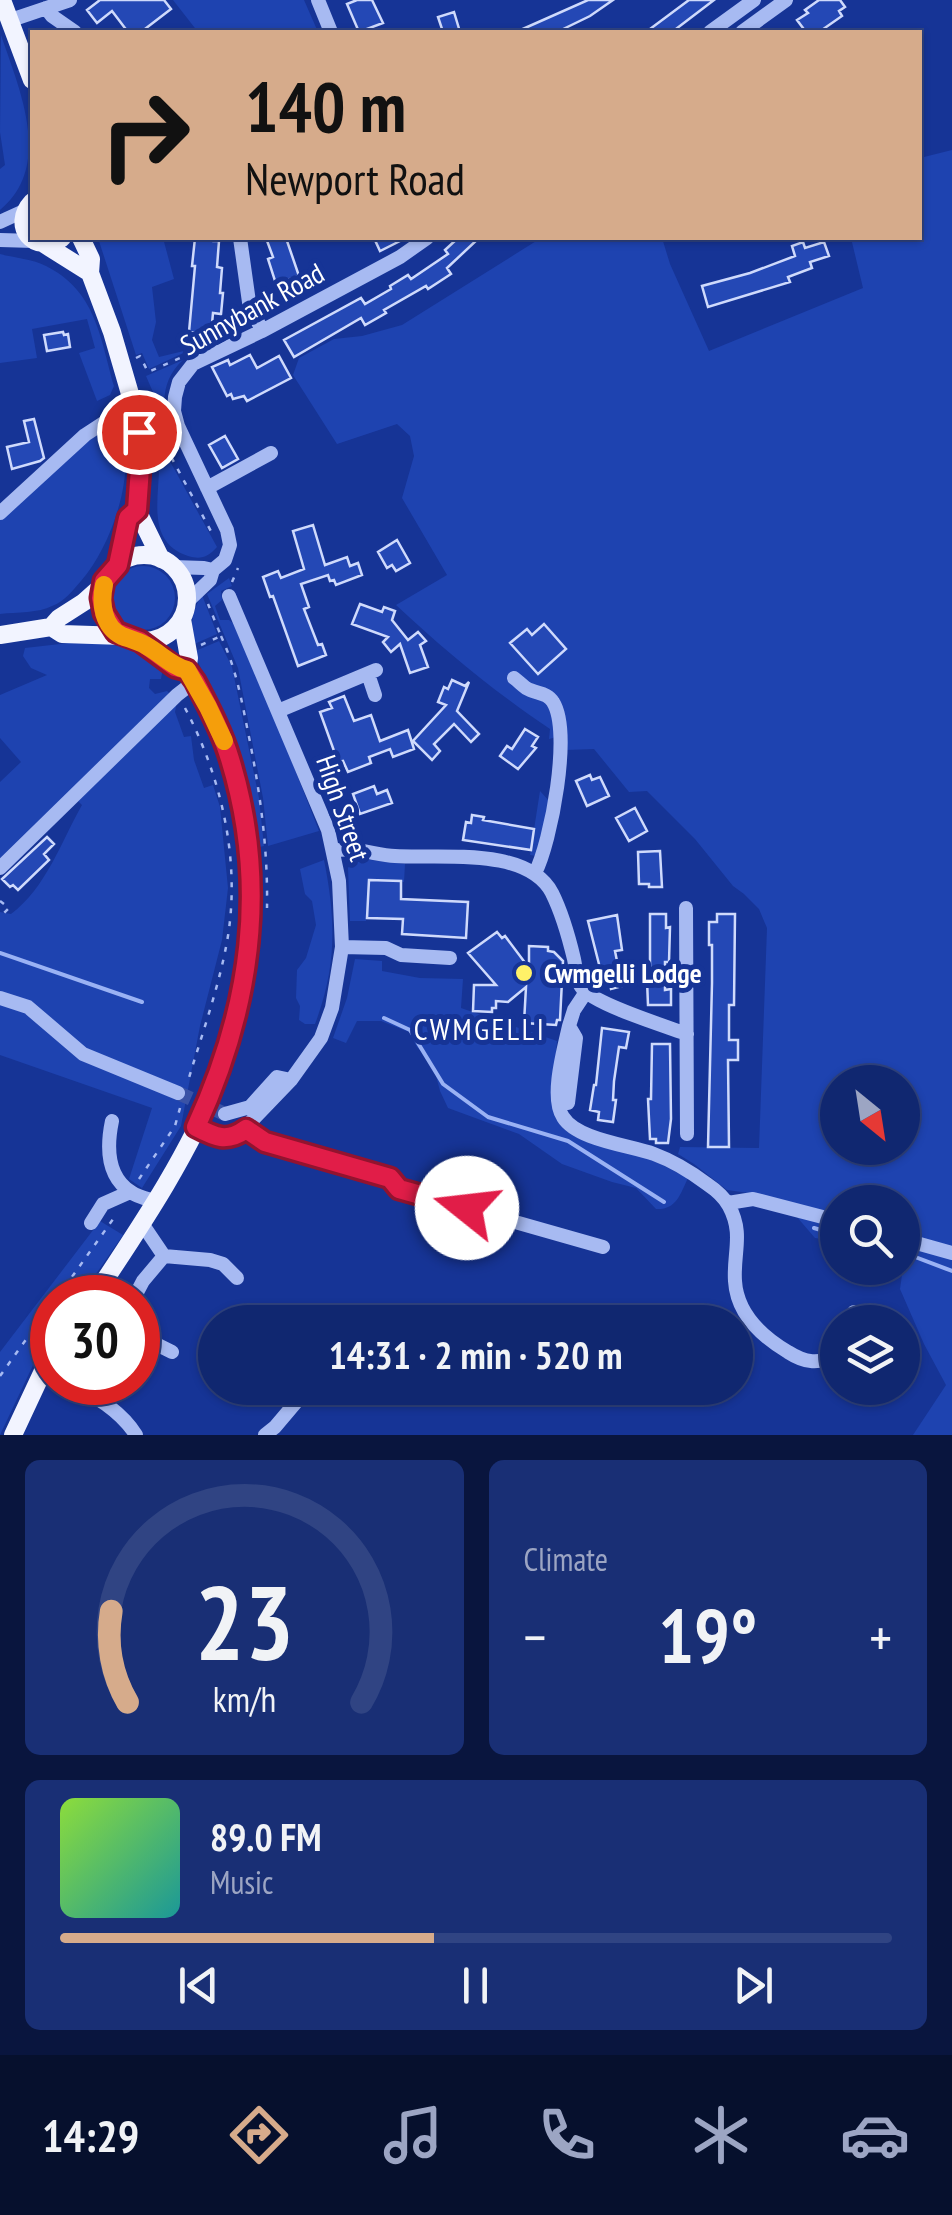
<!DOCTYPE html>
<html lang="en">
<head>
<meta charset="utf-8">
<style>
  :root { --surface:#102770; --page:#192f75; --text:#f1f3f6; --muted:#9ca5c3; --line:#304483; --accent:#d6ab8b }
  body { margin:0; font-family:"PT Sans Narrow",sans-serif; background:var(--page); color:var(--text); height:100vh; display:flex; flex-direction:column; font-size:38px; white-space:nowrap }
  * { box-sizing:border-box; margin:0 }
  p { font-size:32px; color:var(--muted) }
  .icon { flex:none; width:55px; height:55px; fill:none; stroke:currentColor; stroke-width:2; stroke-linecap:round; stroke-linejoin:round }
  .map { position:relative; height:1435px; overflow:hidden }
  .side { display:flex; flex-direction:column; gap:25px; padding:25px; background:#09153e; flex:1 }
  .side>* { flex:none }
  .guide { position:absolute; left:30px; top:30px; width:892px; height:210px; border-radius:0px; box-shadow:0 2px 8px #0004,0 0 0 2px var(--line); background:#d6ab8b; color:#111; overflow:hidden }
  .needle { width:65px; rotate:150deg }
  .controls { position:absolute; left:820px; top:1065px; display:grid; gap:20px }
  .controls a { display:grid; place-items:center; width:100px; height:100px; border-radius:50%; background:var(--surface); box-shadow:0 2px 8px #0004,0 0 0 2px var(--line); font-size:50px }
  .speed { position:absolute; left:30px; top:1275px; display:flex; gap:20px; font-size:50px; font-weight:700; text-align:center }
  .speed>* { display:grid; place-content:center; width:130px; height:130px; border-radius:50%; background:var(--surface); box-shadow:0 2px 8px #0004,0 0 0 2px var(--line); line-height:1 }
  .speed .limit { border:15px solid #d22; background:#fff; color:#111 }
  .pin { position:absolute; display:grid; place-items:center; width:85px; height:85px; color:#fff; margin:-42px; border:5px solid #fff; border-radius:50%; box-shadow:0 2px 10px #0007 }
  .me { position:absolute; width:110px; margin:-55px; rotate:286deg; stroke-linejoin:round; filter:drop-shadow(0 0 8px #0008) }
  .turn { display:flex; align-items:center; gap:35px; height:210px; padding:0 50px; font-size:45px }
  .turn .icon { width:130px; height:130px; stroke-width:2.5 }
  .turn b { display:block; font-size:70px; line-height:85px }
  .big { font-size:75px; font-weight:800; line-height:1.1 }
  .side .tile { flex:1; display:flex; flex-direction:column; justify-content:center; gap:15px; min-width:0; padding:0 35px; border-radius:15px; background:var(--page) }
  .side .dial { align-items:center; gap:0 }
  .dial svg { height:260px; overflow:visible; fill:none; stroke:var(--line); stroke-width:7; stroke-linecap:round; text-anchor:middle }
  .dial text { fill:var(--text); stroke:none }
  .song { display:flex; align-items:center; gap:30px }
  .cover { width:120px; height:120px; border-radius:15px; background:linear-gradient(135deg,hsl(90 70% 55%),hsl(180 70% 35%)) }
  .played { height:10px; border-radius:5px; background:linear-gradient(90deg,var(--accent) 45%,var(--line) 45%) }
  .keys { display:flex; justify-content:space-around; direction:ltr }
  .heat { display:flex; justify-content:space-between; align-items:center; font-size:55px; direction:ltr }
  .side .tiles { flex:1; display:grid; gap:25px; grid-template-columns:1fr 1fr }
  .tile:last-child { grid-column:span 2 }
  .trip { position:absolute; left:198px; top:1305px; width:555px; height:100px; border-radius:50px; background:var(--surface); box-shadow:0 2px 8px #0004,0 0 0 2px var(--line); font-weight:800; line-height:100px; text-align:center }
  .menu { display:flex; height:160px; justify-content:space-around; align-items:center; background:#06102d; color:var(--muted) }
  .menu .icon { width:70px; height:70px }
  .menu .selected { color:var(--accent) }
  .menu b { font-size:45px; color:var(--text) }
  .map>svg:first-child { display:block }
</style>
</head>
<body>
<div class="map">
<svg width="952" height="1435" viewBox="0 0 952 1435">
  <rect width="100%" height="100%" fill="#163496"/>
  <path fill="#1e43b0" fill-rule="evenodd" d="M173,0h131l14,32h-120z
    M1,35c18,54 53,130 -1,175v-41l5,-4 -5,-33z
    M952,150v1285h-39l33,-50 -22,-41 -24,-55 4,-28 -2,-59h-64l-1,39 -22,-3 -31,-36 -28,-8 -29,-4 -33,-26 -16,-10 2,-7 79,1 8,-220 -8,-19 -15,-15 -11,-8 -38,-47 -48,-48 -18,1 -35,-43 -28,1 -9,-13 -8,2 1,-10c-54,-36 -106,-79 -154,-124l51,-30 -45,-77 12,-42 -4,-20 -13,-12 -60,20 -44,-69 6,-17 35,-19 28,-3 40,-11 139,-87h121l8,26 39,87 154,-63 -12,-50h69v-80zM838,1082h64v66h-64z
    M98,238h65l11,41 -22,8 4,35 -4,18 7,17 33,-8 -43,20 -7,-16 -6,2z
    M0,254c15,4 33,5 46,12 50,25 54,71 68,120l-4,9 -13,6 -18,-48 16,-5 -8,-29 -55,10 5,29 -37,5z
    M183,360c-20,18 -22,42 -15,67l-22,-51z
    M118,422c2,5 4,9 5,14 11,44 -13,112 -42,145 -9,10 -16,20 -29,25 -13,7 -35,6 -52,8v-95l87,-77 20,-16z
    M155,434l62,113c-9,10 -16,13 -29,9 -43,-14 -28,-60 -29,-93l4,-1v-8h-5z
    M111 598a32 32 0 1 1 64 0a32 32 0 1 1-64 0Z
    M229,578l3,8 -11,5 1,9 -7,6 5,14h9l4,3 52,121 34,87 -51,15 -5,-48 -25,-130 -31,-74z
    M202,595l15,39 -25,11c-1,-19 -1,-33 10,-50z
    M219,641l13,26 27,131 5,48 -5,1 -9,-59 -19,-59 -38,-77z
    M69,643c43,1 54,-2 92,22l-2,2 3,6 -1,6h-11l-1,9 6,6 12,-3 10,10 -2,11 9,25 7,-1 3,24 10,28 9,-3 7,22 8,81 -6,52 -22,86 -19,100 -39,62 -13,-9 23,-71 -152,-53v-143l11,2c35,-26 50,-72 71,-109l-13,-13 -69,71v-81l21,-20 -21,-24v-43l47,-20 -16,-7 -8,-12 2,-8z
    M540,791l10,11 -13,54 -7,-1z
    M362,859l43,5 -1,18 -35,-2 -3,41h-16l-2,-53 5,-8z
    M324,860c12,60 13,106 -9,164h-10l-6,-4 1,-14 -4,-8 1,-28 9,-12 10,-33 -4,-24 -7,-7 -5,-25z
    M355,959l27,2v10l38,7 43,1 -2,29 96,33 -5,62c4,44 59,42 92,54 15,5 29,14 44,21 -8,17 -12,32 -32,31l-20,-21 -24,-6 -50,-18 -43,-30 -71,-26 -8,-17 -7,-27 -16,-17 -8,-15 -28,-11h-24l-11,22 -13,-5 14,-40z
    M100,1221l23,14 -43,62 -28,1v39l-18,26 -34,72v-83z"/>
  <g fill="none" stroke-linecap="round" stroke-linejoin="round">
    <path stroke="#9ab2f4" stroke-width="4" d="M0,953l142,49
      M384,1018l26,12 33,54 45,33 80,24 96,61
      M814,1228l24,7
      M902,1252l50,19"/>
  </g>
  <path fill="#2448b5" stroke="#cfdafc" stroke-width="2.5" d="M100,0h64l7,9 -30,23h-13l-16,-21 -15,12 -10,-13z
    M357,0h15l11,23 -24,9 -12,-28z
    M588,0h25l-23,16 -33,16h-41z
    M689,0h25l-42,32h-26z
    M819,0h21l5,7 -6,4 3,5 -23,16h-13l-9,-12 11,-7 -3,-3z
    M454,12l6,20h-17l-5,-15z
    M195,238h20l-1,3h5l-2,26 5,1 -2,25h3l-2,21 -8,-1 -2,22 -22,-3 6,-66h-3z
    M266,238h20l13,38 -23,8 -8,-25 5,-2z
    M374,238h32l-26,13z
    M458,238h21l-32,30 4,6 -23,15 -2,-3 -42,24 2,3 -21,12 -4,-7 -67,39 -10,-17 77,-42 4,6 26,-15 -1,-3 18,-11 3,4 37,-25 -3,-4z
    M803,242l2,6 19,-6 5,14 -19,6 2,6 -24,9 2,5 -82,25 -6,-21 48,-13 45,-17 -3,-10z
    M63,332l1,3 4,-1 2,13 -23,4 -3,-16z
    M250,355l7,13 22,-12 12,22 -44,23 -3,-5 -11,3 -2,-5 -4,2 -15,-29 16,-7 2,5z
    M34,419l10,39 -4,3 -28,8 -5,-22 22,-5 -5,-21z
    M225,436l13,23 -16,9 -13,-23z
    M313,525l12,40 22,-8 3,9 8,-3 4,12 -26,10 -2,-5 -4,1 -2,-6 -27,9 8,23 -5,2 14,36 4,-1 4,11 -28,11 -25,-70 -3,1 -7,-20 15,-6 3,7 23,-9 -11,-38z
    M397,540l13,23 -14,8 -4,-6 -5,3 -9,-16z
    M360,604l22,8 2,-5 11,4 -3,9 16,20 10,-8 8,9 -6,4 8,22 -18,6 -10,-29 -9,8 -8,-10 5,-5 -36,-13z
    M544,624l22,25 -28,25 -28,-31 17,-14 5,6z
    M452,680l13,6 4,-4 -12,29 22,23 -8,8 -17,-18 -20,20 6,7 -8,9 -19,-19 33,-36 -8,-3 6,-15 4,2z
    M344,696l10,25 17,-6 9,26 28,-11 6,19 -21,8 -3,-8 -21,8 2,6 -23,9 -5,-11 -5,1 -18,-50 12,-4 -3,-6z
    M525,729l13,8 -6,9 4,2 -18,21 -18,-13 7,-10 5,3z
    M590,775l2,5 8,-3 9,19 -22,10 -11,-25z
    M374,786l3,8 10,-4 5,13 -32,11 -7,-20z
    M635,808l12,23 -18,10 -13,-23z
    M472,815l12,2 -1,3 51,9 -3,21 -68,-10 3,-18 5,1z
    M47,837l7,7 -10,10 5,6 -31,30 -5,-5 -3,2 -8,-8z
    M660,851l2,36h-13v-3h-10l-1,-32z
    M369,880l32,1v18l67,3 -2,36 -64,-4 1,-15 -36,-1z
    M650,914h16v14l4,-1 -1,35h-4v28l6,-1v16h-23l-1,-25h3z
    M717,914h18l-1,91h-5v35h9v20h-10l1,87h-21l4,-164v-38h-3v-23h8z
    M617,915l5,35 -7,1 7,35 -11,3 -1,-5 -8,2 -3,-14h2l-13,-51z
    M497,932l5,6 3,-2 24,32v-22l19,1v4l6,1 9,9 -3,59h-3l-1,5 -32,-2 2,-36 -18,15 -12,-1v7h-4v4l-19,-1 1,-26h22l-28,-32z
    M602,1028l27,4 -3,16 -7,-1 -5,34 -1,19h3l-3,22 -15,-2 1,-8 -9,-2 4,-25h2z
    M652,1044h18l1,75 -3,24h-12v-4h-6l-2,-40h3z"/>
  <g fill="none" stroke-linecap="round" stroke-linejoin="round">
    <path stroke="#3952a6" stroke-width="14" stroke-dasharray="14 7" stroke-linecap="butt" d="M178,1093l47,21"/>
    <path stroke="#a7baf2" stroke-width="2.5" stroke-dasharray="5 8" stroke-linecap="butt" d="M136,358l4,-2 8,16 32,-14
      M153,423l60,112
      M232,582l6,-14
      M221,636c15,33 20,61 27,96 12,59 20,116 19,176
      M201,645l20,-9 -13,-32
      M185,708c38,72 57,159 41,239 -9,46 -25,90 -38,134
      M0,901l9,7 -9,9
      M139,1179l36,-53 5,-18
      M57,1298l59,-83
      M0,1376l52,-73"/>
    <path stroke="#a7baf2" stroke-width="14" d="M318,0l13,32
      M46,8l6,8 23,16
      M11,20l59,-20
      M710,32l44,-32
      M742,32l44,-32
      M0,222l26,-12
      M240,238l9,64 13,29
      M0,240l34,1
      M207,488l64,-35
      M0,513l85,-78 26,-17 24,-7
      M173,567l31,1 9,2
      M187,602l23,-22 3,-10 12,-10 5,-15 -3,-15 -49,-104 -4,-15 1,-14 4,-15 14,-18 69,-33 138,-74 27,-19
      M368,674l7,21
      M514,678c4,3 8,7 12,10 10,6 21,4 27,14 19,30 -2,140 -18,171
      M278,711l98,-41
      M334,851c19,-5 41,4 61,5 45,3 132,-10 157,37 10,20 17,45 22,66 2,9 2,22 8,29 12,16 83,38 105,46
      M0,868l177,-173 18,-14
      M686,908l1,226
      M342,947l44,1 15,7 49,3
      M0,998l28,9 55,47 95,39
      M569,1026c-5,23 -19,71 -6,91 14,23 66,28 91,37 19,7 37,18 53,30 9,6 17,13 22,22 15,28 4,47 6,75 2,33 26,55 53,71 17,11 31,13 50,2
      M568,1103l8,-65 -7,-12 5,-16 12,-18
      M225,1114l25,-7 27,-30 14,3
      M112,1121c-5,24 -6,55 19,71 6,5 17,7 24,9
      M196,1127l29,12 12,-3 54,-56 30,-42 11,-30 10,-61 -3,-66 -11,-51 -99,-234
      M245,1129l20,13 125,36 9,11 204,58
      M728,1203l25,-4 85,22
      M91,1223l12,-19 27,-12
      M902,1239l50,14
      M164,1256l46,4 13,4 14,14
      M134,1298l9,-17 21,-25 -21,-31
      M853,1322l1,-10
      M138,1331l8,8 26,13
      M66,1382c25,11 55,29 70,53
      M265,1435l10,-8 33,-39"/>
    <path stroke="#f2f4ff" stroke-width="18" d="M2,0l30,80
      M32,202c-22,24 2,53 30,36
      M81,238l10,21 -1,14 22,59 23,79 6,44 -4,55 24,49
      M44,244l46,29
      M101 598a43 43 0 1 1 86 0a43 43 0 1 1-86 0Z
      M118,565l10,-47 9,-8
      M182,619l7,39 -2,13
      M51,627l11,7 61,2
      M0,635l51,-8 8,-9 25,-16 19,-17
      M93,1298c45,-68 95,-141 125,-218 48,-125 49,-296 -31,-409l-12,-4 -35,-26
      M13,1435l29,-62 10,-16"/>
  </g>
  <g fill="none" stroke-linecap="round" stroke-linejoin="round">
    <defs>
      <path id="route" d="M139,432l2,22 -4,56 -9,8 -10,47 -14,16 -3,17 3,15 12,19 24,9 35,26 12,3 8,11c13,25 27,51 35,78 39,127 21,249 -34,368 19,10 31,16 50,2l19,13 125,36 9,11 68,19"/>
    </defs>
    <use href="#route" stroke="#92132f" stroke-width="25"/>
    <use href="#route" stroke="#e11d48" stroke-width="18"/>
    <path stroke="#f59e0b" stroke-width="18" d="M104,585c-4,18 -1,42 18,51 8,3 16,5 23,9 15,8 26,21 42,25l21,37 16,34"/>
  </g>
  <circle fill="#fff168" stroke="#163496" stroke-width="4" cx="524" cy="973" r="10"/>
  <g text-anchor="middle" stroke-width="10" stroke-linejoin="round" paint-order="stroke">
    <g font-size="28" fill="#fff" stroke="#163496">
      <text transform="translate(252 309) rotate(-29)" y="10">Sunnybank Road</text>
      <text transform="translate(343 808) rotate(71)" y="10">High Street</text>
    </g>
    <g font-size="28" font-weight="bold" fill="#fff" stroke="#163496" text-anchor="start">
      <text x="544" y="983">Cwmgelli Lodge</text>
    </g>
    <g font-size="30" letter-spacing="2.5" fill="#fff" stroke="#163496">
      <text x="480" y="1040">CWMGELLI</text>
    </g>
  </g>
</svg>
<div class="controls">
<a><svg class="needle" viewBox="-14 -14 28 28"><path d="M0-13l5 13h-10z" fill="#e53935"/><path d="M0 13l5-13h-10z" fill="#9ca5c3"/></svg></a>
<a><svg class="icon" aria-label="search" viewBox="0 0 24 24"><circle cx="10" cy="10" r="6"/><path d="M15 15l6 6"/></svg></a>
<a><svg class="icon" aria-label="layers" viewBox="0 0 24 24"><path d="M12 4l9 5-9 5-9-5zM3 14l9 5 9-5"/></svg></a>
</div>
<div class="speed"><div class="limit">30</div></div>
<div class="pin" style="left:139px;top:432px;background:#d93025"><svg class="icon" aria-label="arrive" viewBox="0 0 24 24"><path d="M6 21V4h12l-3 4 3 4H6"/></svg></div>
<svg class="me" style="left:467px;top:1208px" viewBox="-20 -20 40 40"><circle r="19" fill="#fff"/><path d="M0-13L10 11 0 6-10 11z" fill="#e11d48"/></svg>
<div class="trip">14:31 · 2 min · 520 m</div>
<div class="guide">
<div class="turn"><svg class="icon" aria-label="right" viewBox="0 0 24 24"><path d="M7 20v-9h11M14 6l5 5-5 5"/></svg><div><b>140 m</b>Newport Road</div></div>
</div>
</div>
<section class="side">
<div class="tiles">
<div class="tile dial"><svg viewBox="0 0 100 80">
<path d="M14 69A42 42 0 1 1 86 69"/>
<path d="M14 69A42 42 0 0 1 9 41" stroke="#d6ab8b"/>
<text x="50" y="56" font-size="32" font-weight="700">23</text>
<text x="50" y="72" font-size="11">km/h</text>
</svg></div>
<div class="tile"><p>Climate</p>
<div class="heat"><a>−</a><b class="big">19°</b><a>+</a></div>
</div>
<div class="tile">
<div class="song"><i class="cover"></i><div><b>89.0 FM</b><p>Music</p></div></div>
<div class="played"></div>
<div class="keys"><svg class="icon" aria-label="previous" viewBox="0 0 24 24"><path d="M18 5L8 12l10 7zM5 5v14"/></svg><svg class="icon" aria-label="pause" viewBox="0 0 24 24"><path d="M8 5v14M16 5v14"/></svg><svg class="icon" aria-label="next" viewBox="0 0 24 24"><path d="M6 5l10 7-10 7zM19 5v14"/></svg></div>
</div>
</div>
</section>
<nav class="menu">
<b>14:29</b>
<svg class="icon selected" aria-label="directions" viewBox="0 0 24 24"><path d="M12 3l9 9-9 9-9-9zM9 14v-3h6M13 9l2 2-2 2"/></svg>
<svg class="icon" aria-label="music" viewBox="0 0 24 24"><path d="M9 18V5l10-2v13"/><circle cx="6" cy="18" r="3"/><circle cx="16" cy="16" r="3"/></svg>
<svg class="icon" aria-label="phone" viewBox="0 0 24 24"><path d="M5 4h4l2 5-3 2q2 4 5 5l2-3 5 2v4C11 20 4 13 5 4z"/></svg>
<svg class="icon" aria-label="climate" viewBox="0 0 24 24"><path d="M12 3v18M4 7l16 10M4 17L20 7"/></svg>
<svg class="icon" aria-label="car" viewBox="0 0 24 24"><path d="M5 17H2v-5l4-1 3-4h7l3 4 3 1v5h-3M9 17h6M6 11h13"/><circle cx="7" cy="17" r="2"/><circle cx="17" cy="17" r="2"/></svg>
</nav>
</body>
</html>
